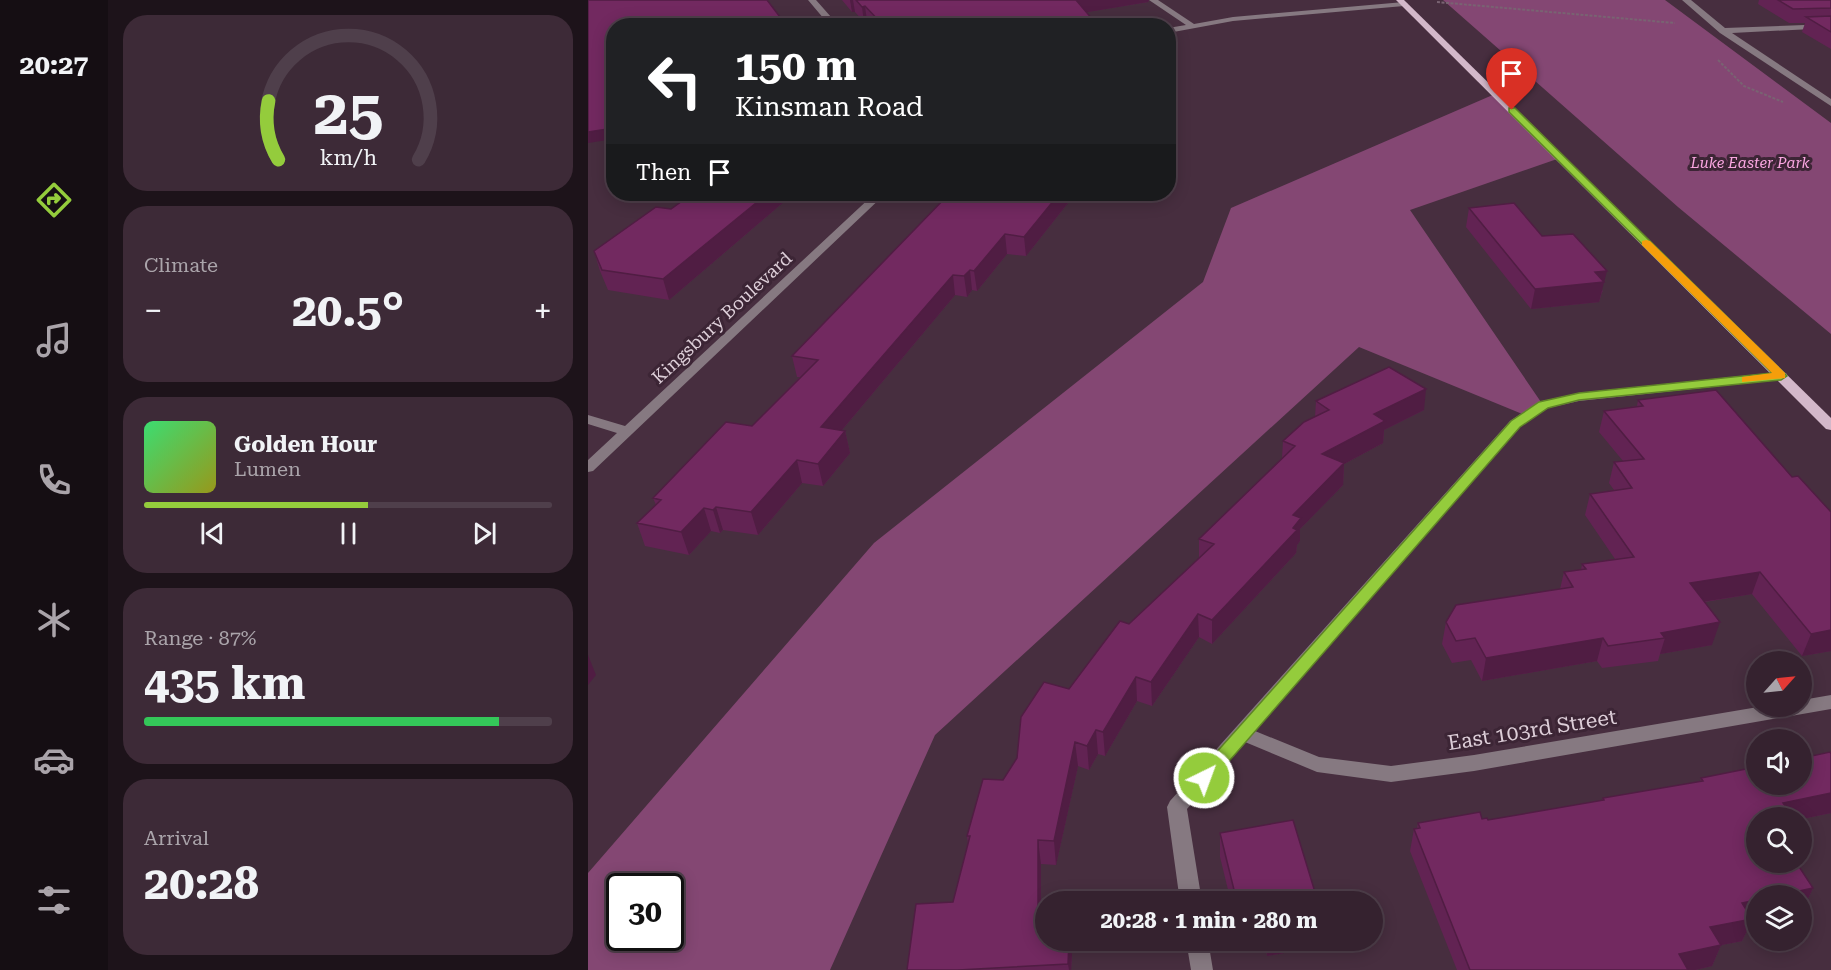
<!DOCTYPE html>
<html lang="en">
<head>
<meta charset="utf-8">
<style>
  :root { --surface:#35222f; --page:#3d2a37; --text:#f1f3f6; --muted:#aaa4aa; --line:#4f3f4b; --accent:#94cc3c }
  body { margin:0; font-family:"Roboto Serif",serif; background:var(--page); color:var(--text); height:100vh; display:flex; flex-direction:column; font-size:22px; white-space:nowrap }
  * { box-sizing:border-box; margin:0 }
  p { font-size:20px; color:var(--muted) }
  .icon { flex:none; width:33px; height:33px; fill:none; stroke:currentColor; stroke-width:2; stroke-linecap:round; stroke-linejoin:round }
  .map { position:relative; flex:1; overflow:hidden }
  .drawer { display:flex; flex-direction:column; gap:15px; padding:15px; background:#1d131a; width:480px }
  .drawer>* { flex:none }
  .guide { position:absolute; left:18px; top:18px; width:570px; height:183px; border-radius:24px; box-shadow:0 3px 15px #0003,0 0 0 2px var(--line); background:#202124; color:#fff; overflow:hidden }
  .needle { width:39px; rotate:63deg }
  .buttons { position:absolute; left:1158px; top:651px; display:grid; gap:12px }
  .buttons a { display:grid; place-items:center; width:66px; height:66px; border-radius:50%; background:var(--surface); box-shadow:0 3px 15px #0003,0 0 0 2px var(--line); font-size:30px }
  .speed { position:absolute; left:18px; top:873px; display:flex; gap:12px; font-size:30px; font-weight:700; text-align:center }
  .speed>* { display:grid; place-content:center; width:78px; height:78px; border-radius:50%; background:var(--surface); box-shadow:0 3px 15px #0003,0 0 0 2px var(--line); line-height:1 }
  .speed .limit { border:3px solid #111; border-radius:9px; background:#fff; color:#111 }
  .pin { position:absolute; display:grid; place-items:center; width:51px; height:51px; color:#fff; margin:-62px -26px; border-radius:50% 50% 50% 0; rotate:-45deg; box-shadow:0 0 6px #0007 }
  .pin .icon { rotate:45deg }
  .me { position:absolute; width:66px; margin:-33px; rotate:42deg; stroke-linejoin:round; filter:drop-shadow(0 0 4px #0008) }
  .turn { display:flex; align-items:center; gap:21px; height:126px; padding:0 30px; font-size:27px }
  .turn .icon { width:78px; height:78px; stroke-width:2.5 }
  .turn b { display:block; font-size:42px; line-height:51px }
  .then { display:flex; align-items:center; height:57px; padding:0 30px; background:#0003; gap:12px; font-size:22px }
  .big { font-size:45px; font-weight:700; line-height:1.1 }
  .drawer .widget { flex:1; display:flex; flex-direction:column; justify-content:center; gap:9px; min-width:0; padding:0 21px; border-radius:24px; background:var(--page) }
  .drawer .dial { align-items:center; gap:0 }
  .dial svg { height:156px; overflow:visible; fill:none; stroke:var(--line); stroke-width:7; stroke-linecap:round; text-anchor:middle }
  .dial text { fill:var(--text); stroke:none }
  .song { display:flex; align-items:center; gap:18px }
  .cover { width:72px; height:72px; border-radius:9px; background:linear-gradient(135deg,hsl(140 70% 55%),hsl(60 70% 35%)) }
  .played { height:6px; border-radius:3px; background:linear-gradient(90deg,var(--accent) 55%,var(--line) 55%) }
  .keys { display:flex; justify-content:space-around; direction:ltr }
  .heat { display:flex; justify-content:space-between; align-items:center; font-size:33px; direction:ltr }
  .charge { height:9px; border-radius:4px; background:linear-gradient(90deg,#34c759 87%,var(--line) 0) }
  .trip { position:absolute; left:447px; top:891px; width:348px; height:60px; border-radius:30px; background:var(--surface); box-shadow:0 3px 15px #0003,0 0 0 2px var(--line); font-weight:700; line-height:60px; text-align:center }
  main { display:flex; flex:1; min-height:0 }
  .tabs { display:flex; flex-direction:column; width:108px; justify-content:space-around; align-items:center; background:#150e13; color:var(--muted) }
  .tabs .icon { width:42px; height:42px }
  .tabs .on { color:var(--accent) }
  .tabs b { font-size:27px; color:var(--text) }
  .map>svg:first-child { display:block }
</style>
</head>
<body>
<main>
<nav class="tabs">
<b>20:27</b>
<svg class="icon on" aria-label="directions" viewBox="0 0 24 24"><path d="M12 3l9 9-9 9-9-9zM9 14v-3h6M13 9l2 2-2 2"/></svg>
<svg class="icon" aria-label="music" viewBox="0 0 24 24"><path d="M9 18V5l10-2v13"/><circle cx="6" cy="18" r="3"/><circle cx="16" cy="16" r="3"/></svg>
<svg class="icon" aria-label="phone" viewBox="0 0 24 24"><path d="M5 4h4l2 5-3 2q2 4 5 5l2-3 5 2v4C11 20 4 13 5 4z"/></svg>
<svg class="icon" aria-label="climate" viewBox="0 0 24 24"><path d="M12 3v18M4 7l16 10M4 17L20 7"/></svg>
<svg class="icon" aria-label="car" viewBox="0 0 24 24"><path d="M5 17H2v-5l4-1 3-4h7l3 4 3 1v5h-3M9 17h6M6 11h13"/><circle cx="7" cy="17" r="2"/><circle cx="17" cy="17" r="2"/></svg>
<svg class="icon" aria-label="filters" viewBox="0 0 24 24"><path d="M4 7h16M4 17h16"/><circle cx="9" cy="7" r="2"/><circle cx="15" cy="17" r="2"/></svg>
</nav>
<section class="drawer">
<div class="widget dial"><svg viewBox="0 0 100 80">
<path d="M14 69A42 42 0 1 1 86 69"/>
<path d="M14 69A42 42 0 0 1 9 39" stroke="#94cc3c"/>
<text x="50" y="56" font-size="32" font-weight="700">25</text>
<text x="50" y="72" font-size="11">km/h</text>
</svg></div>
<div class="widget"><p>Climate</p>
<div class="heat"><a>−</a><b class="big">20.5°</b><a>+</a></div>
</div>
<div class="widget">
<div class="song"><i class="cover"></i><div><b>Golden Hour</b><p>Lumen</p></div></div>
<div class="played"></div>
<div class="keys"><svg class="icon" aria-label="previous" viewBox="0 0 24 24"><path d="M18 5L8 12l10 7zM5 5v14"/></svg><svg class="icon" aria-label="pause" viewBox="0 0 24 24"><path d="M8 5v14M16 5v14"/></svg><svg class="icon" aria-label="next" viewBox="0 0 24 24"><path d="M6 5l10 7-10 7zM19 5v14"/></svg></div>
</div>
<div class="widget"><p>Range · 87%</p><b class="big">435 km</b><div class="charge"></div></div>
<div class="widget"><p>Arrival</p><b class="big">20:28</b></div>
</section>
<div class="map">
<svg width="1243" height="970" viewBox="0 0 1243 970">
  <rect width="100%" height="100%" fill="#472e3f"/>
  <path fill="#844773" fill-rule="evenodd" d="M855,0h222l166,123v211l-153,-127z
    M907,94l65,64 -150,52 133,195 -16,11 -168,-69 -424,388 -105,235h-242v-97l286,-330 329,-261 28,-74zM32,886h50v52h-50z"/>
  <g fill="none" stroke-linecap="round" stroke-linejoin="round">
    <path stroke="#796372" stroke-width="2" stroke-dasharray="3 1.5" stroke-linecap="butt" d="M849,2l238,21
      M1130,60l26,26 39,16"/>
    <path fill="#867981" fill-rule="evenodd" d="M220,0h8l23,26h-9z
      M561,0h9l36,24 39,-7 171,-15 4,2 -4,2 -171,15 -65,12v-5l18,-3z
      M1094,0h9l34,28 106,-4v4l-99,5 99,66v7l-111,-73z
      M286,194h11l-292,277 -5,1v-12l29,-27 -29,-9v-9l37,11z
      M1193,372l5,1 2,3 -2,3 -207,22 -31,7 -28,19 -265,304 64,26 72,9 83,-11 290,-49h38v-6l29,-5v14l-357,62 -83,11 -74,-10 -72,-30 -58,67 15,93h-22l-13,-95 3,-6 340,-380 28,-19 41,-9z
      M598,940h22l5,30h-22z"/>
    <path fill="#d3b8ca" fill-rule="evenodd" d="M808,0h8l427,418v12l-5,-1z"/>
  </g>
  <path fill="#622353" d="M254,0h307l-1,2 -61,10 7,14h-222l-5,-5 -3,1 -9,-10h-3z
    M1171,0h72v49l-29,-17 3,-9h-16l-31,-19z
    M104,194h101l-124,106 -61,-10 -8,-19 -6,-20 77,-42z
    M361,194h126l-49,62 -19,-2 -30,37 -5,-1 -5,7 -12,-2 -113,135 3,1 5,22 -27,33 -21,-3 -44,52 -35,-5 -3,3 -9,-2 -22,24 -44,-9 -8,-23 19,-18 -3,-7 99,-72 48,-49h-3l-5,-21z
    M881,208l73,28 61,55 -1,1 -3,10 -68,7 -65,-82z
    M1050,400l154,77 39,35v139l-29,5 -50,-62 -47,8 7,43 -52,9 -2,7 -56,7 -5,-7 -115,20 -11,-21 -19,3 -10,-19 4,-22 114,-33 4,-17 17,-2 1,-6 33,-5 -30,-44 5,-21 24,-4 -5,-7 5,-21 9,-1 -24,-29 5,-21 33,-5z
    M728,401l108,9 -40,20 -1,13 -39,21 -1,21 -43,44v12l-3,4 -1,8 -84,91 -13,-7 -47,69 -15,-5 -32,55 -7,-2 -9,16 -11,-4 -22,99 -15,-1v43l5,33 26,15 -1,15h-164l46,-68 15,-58 -1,-8 36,-56 66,-91 60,-65 70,-65v-20l83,-81 1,-17 32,-24z
    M1243,754v59l-29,6 -46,-1 56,25 -10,22 -4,1 15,22 -10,21 -1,1v-14h-46v23l-4,1 -10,21 -21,4 -9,21 -17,4h-238l-47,-119 4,-22 3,-1 1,-5 64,-4 6,1 114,-19 1,-3 97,-16 1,-4z
    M632,833l98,69h-87l-11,-45z
    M653,940h72l-7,2v7l-39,7 -1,-8 -22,4z"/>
  <path fill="#501d43" d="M262,0h3l2,12h-3z
    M487,0h74l-1,2 -72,12z
    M277,6l2,15 -3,1 -2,-15z
    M505,20l1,6h-35z
    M26,128v11l-26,4v-11z
    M179,194h26l-124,106 -6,-21z
    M471,194h16l-49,62 -2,-19z
    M417,234l2,20 -30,37 -3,-20z
    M382,270l2,20 -5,7 -3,-21z
    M1019,271l-8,31 -68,7 4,-20 60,-17z
    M365,275l2,20 -129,154 -5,-22z
    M838,389l-2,21 -40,20 -1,13 -39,21 -1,21 -43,44v12l-3,4 -1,8 -84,91v-24l81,-105 29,-61 52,-40z
    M257,431l5,22 -27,33 -5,-22z
    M209,460l5,23 -44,52 -7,-23z
    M128,507l7,23 -3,3 -7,-23z
    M116,508l7,23 -22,24 -8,-23z
    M1172,572l-8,22 -69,11 7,-22z
    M610,614l1,23 -47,69 -1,-24z
    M1132,622l-8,23 -52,9 5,-16 -4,-5z
    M1243,630v21l-29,5 9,-22z
    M1015,638l-6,23 -115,20 4,-23z
    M0,655l8,20 -8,10z
    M548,677l1,24 -32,55 -2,-24z
    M508,730l2,24 -9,16 -2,-24z
    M487,742l3,24 -22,99 -2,-24z
    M1243,793v20l-29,6v-1h-25l6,-15z
    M450,840l3,24v67l-3,-24z
    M1224,843l-10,22 -26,5 4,-8h22v-17z
    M1225,888l-10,21 -1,1v-14h-26z
    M1168,900v19l-4,1 -10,21 -41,8 9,-22 32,-24z
    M481,940h1l2,15 -1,15h-2l-1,-6z
    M656,940h22v8l-22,4z
    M680,940h38v9l-39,7z
    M1133,945l-9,21 -17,4h-23l7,-16z"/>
  <path fill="#722960" stroke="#501d43" stroke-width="1.5" d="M0,0h179l13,17h-3l6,9h-169v102l-26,4z
    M268,0h220l17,20 -34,6h-175l-19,-20 -3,1z
    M1190,0h53v8l-38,1z
    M1243,16v16l-25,-15z
    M104,194h75l-104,85 -61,-9 -8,-19 62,-44 15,2z
    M361,194h110l-35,43 -19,-3 -31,37 -4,-1 -6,6 -11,-1 -132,152 24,4 -27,33 -21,-4 -46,52 -35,-5 -3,3 -9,-2 -23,24 -44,-9 24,-23 -8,-2 73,-76 26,4 66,-66 -26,-4z
    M926,203l28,33 31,-2 34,37 -12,1 9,10 -69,7 -66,-81z
    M801,367l37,22 -52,25 11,7 -63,33 22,9 -51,52 8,3 -8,10 4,2 -85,90 -14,-6 -47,68 -15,-5 -33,55 -7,-2 -9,16 -12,-4 -21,99 -16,-1v67h8v33h23l-1,24 -110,6h-51l9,-66 37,-2 17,-66h-3l16,-57 20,1 14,-22 4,-41 23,-35 25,7 51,-68 9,3 85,-80 -15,-5 96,-93 -12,-5 21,-19 25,-12 -13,-9z
    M1128,390l76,87 6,-1 33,36v118l-20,4 -51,-62 -70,11 30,39 -59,11 4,5 -57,8 -5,-8 -117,20 -11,-20 -19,3 -10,-19 10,-17 117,-18 -9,-15 22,-3 -4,-5 52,-7 -44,-63 42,-6 -18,-26 30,-3 -40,-48 39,-5 -5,-6z
    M1242,752l1,2v39l-48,10 11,15h-38v44h40l17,26 -37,8h-20v4l-14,3 10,16 -42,8 11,18 -42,9 9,16h-218l-56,-141 6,-1 -2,-5 62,-11 2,7 5,-1 1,2 116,-20 -1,-2 100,-17 -2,-3 55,-11v17h46v-26z
    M705,820l25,82h-81l-17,-69z
    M1214,829l10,14 -10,2z"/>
  <path fill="#94cc3c" stroke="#608527" stroke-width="1.5" d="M921,108h6l272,268 -6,4 -202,20 -31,8 -28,19 -310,356 -6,2 -6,-2 -3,-5 3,-5 313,-352 28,-19 40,-9 193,-20 -263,-261z"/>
  <path fill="#f59e0b" d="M1058,240l4,1 135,132v5l-43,4v-5l30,-4 -130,-128v-4z"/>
  <g text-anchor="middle" stroke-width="6" stroke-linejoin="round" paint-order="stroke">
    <g font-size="15" font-style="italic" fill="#faa6e1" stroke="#3c2535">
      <text x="1162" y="168">Luke Easter Park</text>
    </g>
    <g font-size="18" fill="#ddced8" stroke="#3c2535">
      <text transform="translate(134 318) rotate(-43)" y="6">Kingsbury Boulevard</text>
    </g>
    <g font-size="21" fill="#ddced8" stroke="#3c2535">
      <text transform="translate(944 730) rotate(-9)" y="7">East 103rd Street</text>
    </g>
  </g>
</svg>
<div class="buttons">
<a><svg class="needle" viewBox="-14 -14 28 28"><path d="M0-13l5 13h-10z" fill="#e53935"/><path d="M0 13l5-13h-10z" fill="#aaa4aa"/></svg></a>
<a><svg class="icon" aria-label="sound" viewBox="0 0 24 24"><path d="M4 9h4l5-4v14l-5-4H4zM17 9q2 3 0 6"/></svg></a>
<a><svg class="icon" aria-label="search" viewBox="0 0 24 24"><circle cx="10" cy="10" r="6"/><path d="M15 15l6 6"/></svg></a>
<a><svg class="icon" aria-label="layers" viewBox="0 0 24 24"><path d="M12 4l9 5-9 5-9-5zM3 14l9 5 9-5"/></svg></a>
</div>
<div class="speed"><div class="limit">30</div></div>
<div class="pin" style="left:924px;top:110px;background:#d93025"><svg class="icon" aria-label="arrive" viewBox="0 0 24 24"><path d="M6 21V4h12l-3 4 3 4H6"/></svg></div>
<svg class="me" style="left:616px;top:778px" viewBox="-20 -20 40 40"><circle r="17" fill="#94cc3c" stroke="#fff" stroke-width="3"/><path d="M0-11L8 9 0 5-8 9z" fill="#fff"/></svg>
<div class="trip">20:28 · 1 min · 280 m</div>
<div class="guide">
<div class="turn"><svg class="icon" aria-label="left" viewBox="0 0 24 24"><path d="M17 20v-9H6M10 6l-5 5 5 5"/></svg><div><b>150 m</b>Kinsman Road</div></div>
<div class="then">Then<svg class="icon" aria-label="arrive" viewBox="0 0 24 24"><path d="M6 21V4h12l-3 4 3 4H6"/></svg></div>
</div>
</div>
</main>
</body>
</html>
